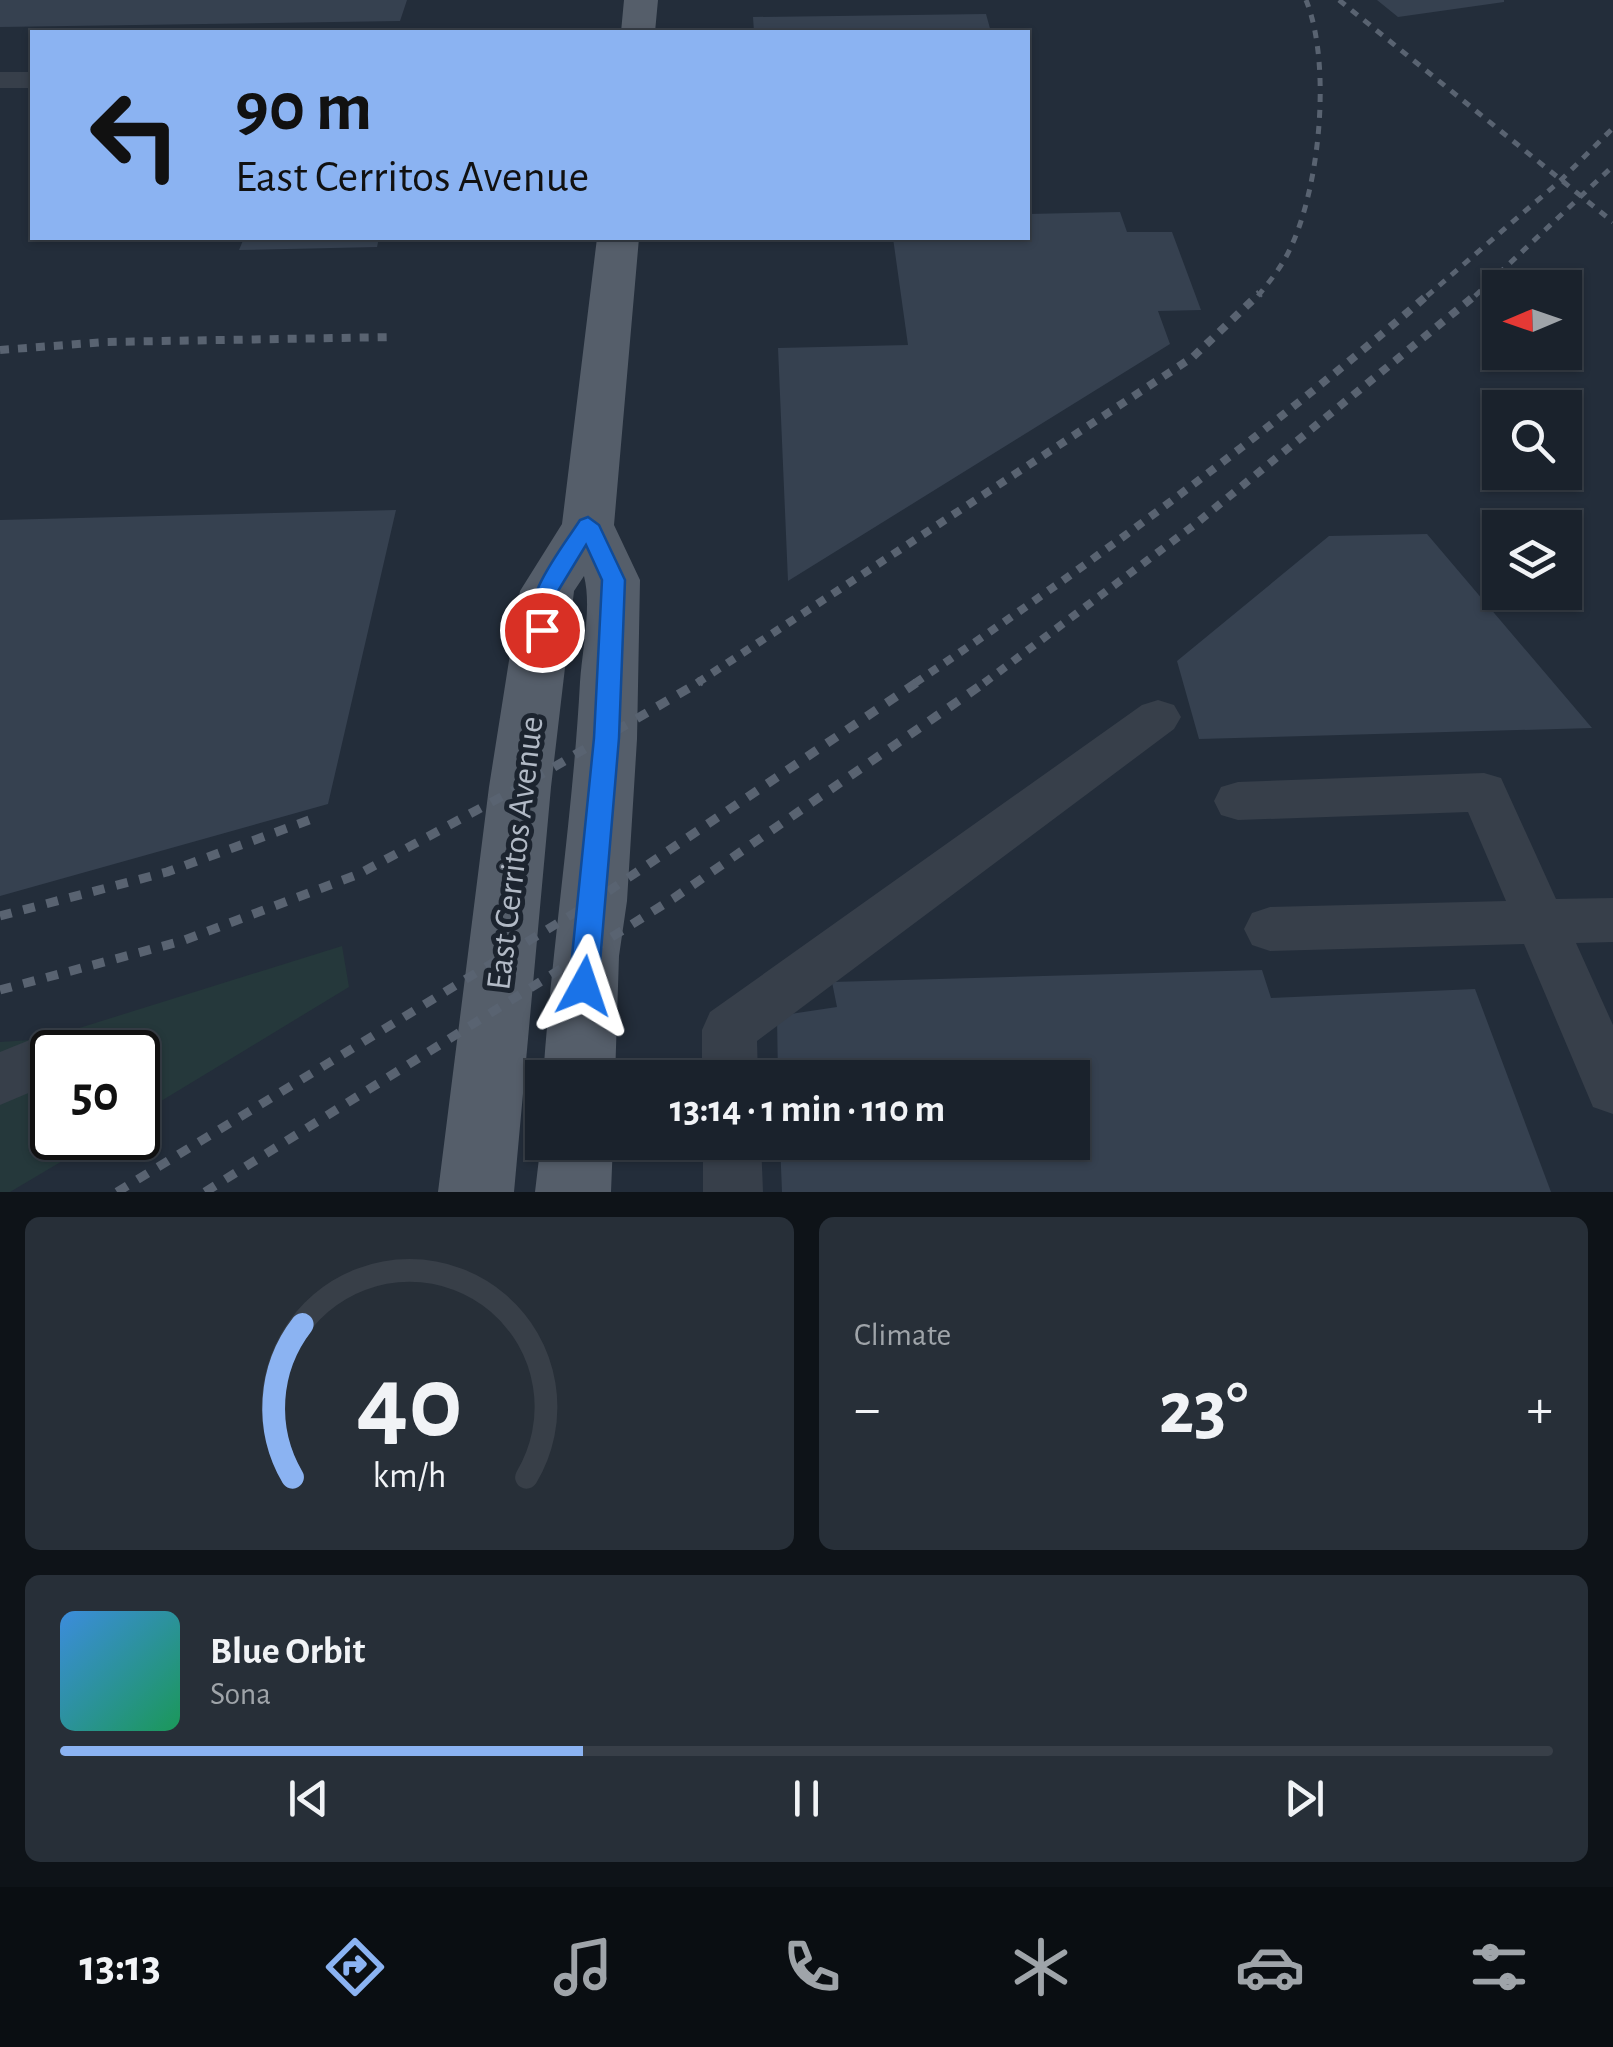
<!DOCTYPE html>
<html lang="en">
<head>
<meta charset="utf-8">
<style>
  :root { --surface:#1a222c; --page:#272f38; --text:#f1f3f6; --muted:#9fa4a9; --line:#383f48; --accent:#8bb3f2 }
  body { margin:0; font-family:"Alegreya Sans",sans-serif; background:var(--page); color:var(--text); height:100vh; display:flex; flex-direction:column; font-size:38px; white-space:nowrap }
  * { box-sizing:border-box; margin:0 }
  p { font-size:32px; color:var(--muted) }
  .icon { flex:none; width:55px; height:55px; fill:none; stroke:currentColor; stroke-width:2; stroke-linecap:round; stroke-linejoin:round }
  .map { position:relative; height:1192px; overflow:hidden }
  .details { display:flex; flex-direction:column; gap:25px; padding:25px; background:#0e1318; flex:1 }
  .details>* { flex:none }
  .top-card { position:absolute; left:30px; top:30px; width:1000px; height:210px; border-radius:0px; box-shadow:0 2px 8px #0004,0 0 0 2px var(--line); background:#8bb3f2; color:#111; overflow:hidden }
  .needle { width:65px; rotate:268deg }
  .buttons { position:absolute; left:1482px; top:270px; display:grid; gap:20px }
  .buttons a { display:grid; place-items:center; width:100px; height:100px; border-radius:0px; background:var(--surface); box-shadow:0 2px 8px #0004,0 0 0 2px var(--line); font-size:50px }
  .speed { position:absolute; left:30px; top:1030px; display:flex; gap:20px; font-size:50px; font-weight:700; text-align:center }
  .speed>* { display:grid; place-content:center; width:130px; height:130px; border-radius:50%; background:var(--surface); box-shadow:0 2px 8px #0004,0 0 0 2px var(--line); line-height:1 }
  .speed .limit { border:5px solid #111; border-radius:15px; background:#fff; color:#111 }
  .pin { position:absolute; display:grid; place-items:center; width:85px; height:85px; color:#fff; margin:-42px; border:5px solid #fff; border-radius:50%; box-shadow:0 2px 10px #0007 }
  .me { position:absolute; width:110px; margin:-55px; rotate:5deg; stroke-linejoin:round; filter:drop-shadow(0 0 8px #0008) }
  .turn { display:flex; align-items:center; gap:35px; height:210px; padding:0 40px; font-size:45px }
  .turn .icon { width:130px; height:130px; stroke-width:2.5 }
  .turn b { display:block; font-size:70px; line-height:85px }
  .big { font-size:75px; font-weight:700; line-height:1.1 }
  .details .widget { flex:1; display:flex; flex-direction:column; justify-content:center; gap:15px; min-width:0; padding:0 35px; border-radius:15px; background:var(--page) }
  .details .dial { align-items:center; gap:0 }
  .dial svg { height:260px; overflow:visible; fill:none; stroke:var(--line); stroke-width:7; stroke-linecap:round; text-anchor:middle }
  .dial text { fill:var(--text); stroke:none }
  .song { display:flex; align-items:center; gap:30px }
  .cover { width:120px; height:120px; border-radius:15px; background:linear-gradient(135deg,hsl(210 70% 55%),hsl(150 70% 35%)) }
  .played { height:10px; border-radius:5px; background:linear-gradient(90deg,var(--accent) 35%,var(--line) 35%) }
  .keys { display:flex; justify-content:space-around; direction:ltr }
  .heat { display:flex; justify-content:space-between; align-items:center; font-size:55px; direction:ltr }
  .details .tiles { flex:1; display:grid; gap:25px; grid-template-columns:1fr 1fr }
  .widget:last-child { grid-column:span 2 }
  .trip { position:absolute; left:525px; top:1060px; width:565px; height:100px; border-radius:0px; background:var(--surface); box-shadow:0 2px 8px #0004,0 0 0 2px var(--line); font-weight:700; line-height:100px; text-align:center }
  .tabs { display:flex; height:160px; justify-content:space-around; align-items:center; background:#0a0e12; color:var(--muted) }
  .tabs .icon { width:70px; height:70px }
  .tabs .on { color:var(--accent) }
  .tabs b { font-size:45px; color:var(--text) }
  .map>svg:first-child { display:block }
</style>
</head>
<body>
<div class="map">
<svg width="1613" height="1192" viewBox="0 0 1613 1192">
  <rect width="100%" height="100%" fill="#232d3a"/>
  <path fill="#25383b" d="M342,946l7,41 -211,128v-63h-86v86h49l-91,54h-10v-150l44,-3z"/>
  <path fill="#364150" d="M0,0h407l-7,21 -400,6z
    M1377,0h127v2l-106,15z
    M986,14l5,18h-237l-1,-15z
    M1120,212l7,20h45l29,78 -43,1 12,33 -382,237 -10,-233 130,-3 -15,-107h135v-24z
    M244,238h135l-2,9 -138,3z
    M396,510l-68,294 -328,92v-376z
    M1427,534l165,194 -393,11 -22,-78 152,-125z
    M1262,970l9,28 204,-9 76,203h-769l-2,-50h292v-64h-294l-1,-62 60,-9 -5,-25z"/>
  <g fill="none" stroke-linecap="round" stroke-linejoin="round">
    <path fill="#373f4a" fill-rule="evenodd" d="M0,72h32v16h-32z
      M1158,700l16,5 7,12 -7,12 -417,312 1,37h-56v-48l8,-18 432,-307z
      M1484,773l17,5 55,121 57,-1v44l-37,1 37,82v89l-20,-7 -69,-163 -254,7 -18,-6 -8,-16 8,-16 18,-6 236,-6 -38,-89 -230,8 -17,-5 -7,-14 7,-14 17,-5z
      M47,1033l20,8 5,11h-20v31l-52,22v-53z
      M703,1142h58l2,50h-60z"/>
    <path fill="#555e6a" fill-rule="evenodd" d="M624,0h34l-3,32h-34z
      M597,238h42l-25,287 26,55 -3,159 -10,162 -8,55 -4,122h-72c9,-133 30,-263 37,-396 2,-32 12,-75 4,-106l-10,15 -23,196 -37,405h-76l51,-405 31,-196 42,-67z
      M542,1133v9h71l-2,50h-76z"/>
    <path stroke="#596371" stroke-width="5" stroke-dasharray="8 8" stroke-linecap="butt" d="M1339,0l274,222
      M1258,296c11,-14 23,-28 31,-45 31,-62 43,-187 17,-251
      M1427,296l134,-116 52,-52
      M1475,296l138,-130"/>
    <path stroke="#596371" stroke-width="8" stroke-dasharray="9 9" stroke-linecap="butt" d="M0,350l105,-8 290,-5
      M697,683l496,-326 67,-64
      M915,683c178,-120 352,-249 515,-390
      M984,683l209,-157 285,-233"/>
    <path stroke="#596371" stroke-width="9" stroke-dasharray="12 12" stroke-linecap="butt" d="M0,916l167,-44 145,-53
      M0,990l182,-49 177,-67 166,-90 176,-103
      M117,1192l477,-291 325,-220
      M205,1192l469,-294 313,-217"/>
  </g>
  <path fill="#1a73e8" stroke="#114b97" stroke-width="2.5" d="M588,517l11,8 26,55 -6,158 -21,248 -4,9 -10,4 -10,-4 -5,-9 25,-248 8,-158 -16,-35 -28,46 -8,45h-17c-15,-35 29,-88 47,-116z"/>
  <g text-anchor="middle" stroke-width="10" stroke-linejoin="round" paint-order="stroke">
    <g font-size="35" fill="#b2bac6" stroke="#1c242f">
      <text transform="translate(514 853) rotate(-83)" y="12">East Cerritos Avenue</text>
    </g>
  </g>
</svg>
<div class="buttons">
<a><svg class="needle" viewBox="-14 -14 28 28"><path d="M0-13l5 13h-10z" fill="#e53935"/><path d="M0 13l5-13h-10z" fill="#9fa4a9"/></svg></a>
<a><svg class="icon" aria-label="search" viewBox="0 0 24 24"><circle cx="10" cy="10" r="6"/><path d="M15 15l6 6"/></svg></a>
<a><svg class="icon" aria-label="layers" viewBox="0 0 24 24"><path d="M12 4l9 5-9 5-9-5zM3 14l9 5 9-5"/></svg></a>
</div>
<div class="speed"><div class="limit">50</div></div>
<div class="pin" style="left:542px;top:630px;background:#d93025"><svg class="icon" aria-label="arrive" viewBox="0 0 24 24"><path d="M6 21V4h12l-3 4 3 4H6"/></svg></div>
<svg class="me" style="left:584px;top:986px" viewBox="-20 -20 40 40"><path d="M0-17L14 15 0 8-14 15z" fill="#1a73e8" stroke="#fff" stroke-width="4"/></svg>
<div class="trip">13:14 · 1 min · 110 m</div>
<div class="top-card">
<div class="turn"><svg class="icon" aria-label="left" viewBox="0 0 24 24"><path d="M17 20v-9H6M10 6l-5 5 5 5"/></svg><div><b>90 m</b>East Cerritos Avenue</div></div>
</div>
</div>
<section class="details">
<div class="tiles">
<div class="widget dial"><svg viewBox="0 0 100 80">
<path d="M14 69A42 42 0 1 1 86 69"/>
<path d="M14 69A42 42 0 0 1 17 22" stroke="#8bb3f2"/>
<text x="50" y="56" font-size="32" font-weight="700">40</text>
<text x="50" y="72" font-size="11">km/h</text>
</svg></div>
<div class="widget"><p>Climate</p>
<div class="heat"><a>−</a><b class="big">23°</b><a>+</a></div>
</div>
<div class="widget">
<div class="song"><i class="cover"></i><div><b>Blue Orbit</b><p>Sona</p></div></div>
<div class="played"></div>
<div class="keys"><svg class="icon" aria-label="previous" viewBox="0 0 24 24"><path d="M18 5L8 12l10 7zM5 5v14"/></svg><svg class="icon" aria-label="pause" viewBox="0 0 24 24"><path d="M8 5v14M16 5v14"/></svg><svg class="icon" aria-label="next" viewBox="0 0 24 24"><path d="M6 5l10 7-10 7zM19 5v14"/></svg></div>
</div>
</div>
</section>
<nav class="tabs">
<b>13:13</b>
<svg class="icon on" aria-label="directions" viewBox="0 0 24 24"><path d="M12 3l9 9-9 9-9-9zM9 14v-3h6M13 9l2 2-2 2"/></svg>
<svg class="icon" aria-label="music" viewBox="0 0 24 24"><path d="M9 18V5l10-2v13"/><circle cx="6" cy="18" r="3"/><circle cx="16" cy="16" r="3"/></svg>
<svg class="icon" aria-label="phone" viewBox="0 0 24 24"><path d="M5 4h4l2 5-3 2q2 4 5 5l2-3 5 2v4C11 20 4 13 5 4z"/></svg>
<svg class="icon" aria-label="climate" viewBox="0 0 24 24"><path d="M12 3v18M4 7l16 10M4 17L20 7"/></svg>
<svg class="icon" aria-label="car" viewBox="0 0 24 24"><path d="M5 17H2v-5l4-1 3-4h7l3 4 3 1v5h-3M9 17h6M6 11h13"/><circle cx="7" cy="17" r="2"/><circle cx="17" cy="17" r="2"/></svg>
<svg class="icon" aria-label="filters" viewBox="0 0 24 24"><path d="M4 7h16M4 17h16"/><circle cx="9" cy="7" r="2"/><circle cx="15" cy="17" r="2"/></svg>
</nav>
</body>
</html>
